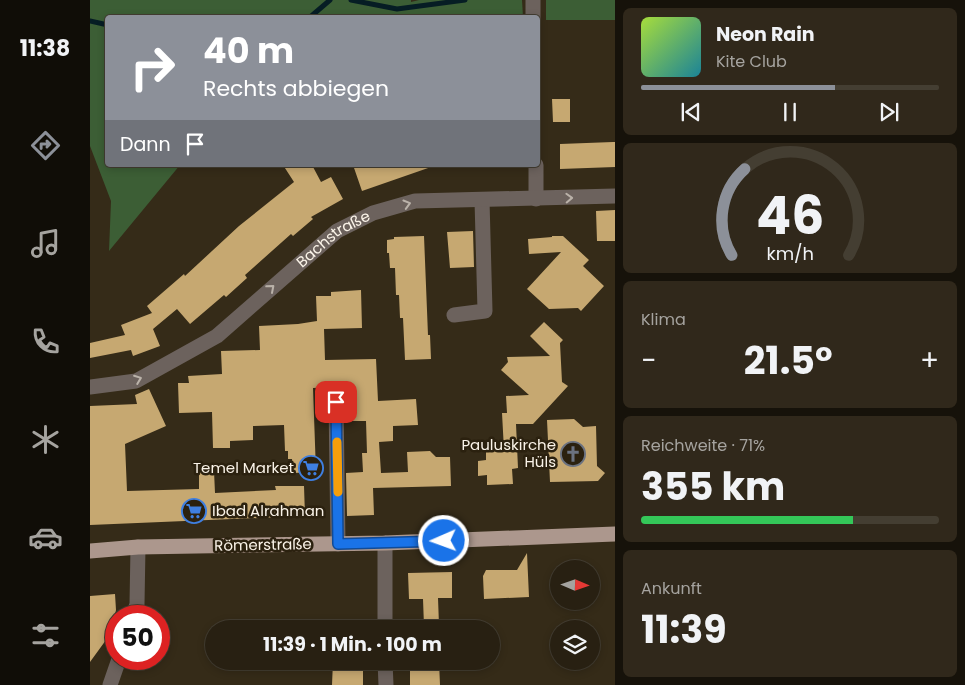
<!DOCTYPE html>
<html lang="de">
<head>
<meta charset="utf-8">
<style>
  :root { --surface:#282012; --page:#30281b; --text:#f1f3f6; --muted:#a5a39f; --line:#443e32; --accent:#8c9099 }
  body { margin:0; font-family:Poppins,sans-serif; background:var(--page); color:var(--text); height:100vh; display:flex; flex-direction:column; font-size:19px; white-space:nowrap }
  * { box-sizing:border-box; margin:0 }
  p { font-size:16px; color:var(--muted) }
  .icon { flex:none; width:28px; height:28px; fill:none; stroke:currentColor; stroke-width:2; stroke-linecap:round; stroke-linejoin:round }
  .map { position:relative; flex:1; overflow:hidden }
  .drawer { display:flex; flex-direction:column; gap:8px; padding:8px; background:#16120a; width:350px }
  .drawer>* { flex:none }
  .guide { position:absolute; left:15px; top:15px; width:435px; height:152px; border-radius:5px; box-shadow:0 2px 8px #0003,0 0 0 1px var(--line); background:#8c9099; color:#fff; overflow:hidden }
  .needle { width:32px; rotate:92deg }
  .buttons { position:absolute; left:460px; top:560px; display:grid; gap:10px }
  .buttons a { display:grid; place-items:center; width:50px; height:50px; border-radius:50%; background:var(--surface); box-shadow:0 2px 8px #0003,0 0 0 1px var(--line); font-size:25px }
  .speed { position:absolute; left:15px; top:605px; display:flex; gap:10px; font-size:25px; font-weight:700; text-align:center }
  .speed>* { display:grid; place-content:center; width:65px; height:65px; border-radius:50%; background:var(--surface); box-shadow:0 2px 8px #0003,0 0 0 1px var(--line); line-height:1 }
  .speed .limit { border:8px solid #d22; background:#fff; color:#111 }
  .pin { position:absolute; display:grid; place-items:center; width:42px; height:42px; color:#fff; margin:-21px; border-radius:10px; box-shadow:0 2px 8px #0006 }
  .me { position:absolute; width:55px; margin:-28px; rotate:268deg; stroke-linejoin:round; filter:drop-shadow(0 0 4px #0008) }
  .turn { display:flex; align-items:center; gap:18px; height:105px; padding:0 15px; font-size:22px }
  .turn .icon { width:65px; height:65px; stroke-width:2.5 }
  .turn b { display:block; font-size:35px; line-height:42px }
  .then { display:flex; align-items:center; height:48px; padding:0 15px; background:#0003; gap:10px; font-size:19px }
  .big { font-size:38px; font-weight:700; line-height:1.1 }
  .drawer .widget { flex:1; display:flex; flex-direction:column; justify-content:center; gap:8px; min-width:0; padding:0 18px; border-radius:8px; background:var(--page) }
  .drawer .dial { align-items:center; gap:0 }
  .dial svg { height:130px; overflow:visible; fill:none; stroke:var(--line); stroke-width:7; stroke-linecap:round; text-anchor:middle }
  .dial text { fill:var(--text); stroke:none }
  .song { display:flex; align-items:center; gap:15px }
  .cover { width:60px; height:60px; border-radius:8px; background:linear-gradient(135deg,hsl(80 70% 55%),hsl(190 70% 35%)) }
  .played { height:5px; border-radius:2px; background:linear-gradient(90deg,var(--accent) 65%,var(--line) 65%) }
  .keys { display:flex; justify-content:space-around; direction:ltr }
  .heat { display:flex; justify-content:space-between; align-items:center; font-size:28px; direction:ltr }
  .charge { height:8px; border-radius:4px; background:linear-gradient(90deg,#34c759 71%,var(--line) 0) }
  .trip { position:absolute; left:115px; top:620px; width:295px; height:50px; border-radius:25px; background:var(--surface); box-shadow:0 2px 8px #0003,0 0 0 1px var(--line); font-weight:700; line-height:50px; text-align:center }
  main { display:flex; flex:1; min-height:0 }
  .tab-bar { display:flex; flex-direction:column; width:90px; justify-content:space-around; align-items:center; background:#100d07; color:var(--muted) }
  .tab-bar .icon { width:35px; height:35px }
  .tab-bar .current { color:var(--accent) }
  .tab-bar b { font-size:22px; color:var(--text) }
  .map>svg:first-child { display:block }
</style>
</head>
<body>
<main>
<nav class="tab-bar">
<b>11:38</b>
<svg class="icon current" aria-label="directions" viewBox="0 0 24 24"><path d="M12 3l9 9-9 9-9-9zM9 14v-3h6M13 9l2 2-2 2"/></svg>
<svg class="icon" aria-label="music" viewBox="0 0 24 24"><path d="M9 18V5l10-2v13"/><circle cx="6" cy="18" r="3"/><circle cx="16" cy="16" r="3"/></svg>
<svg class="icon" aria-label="phone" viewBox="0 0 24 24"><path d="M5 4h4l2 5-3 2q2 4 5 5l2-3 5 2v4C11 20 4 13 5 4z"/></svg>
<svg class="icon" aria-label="climate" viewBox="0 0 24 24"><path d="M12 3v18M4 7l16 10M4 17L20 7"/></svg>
<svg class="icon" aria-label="car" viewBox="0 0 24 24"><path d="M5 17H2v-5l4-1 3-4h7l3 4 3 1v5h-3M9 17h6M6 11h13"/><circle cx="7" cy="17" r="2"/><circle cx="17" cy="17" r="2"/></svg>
<svg class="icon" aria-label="filters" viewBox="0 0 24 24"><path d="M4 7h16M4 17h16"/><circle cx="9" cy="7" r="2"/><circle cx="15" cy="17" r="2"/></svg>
</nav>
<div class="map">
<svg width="525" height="685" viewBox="0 0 525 685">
  <rect width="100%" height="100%" fill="#352b18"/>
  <path fill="#3c5e35" d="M0,0h321v2l8,-2h103l1,17 -415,1v147h72l-71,86 2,-50 -21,-55z
    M456,0h69v20h-69z"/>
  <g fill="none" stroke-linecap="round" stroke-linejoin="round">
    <path stroke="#061d24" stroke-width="5" d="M261,0l46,9 68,-9
      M219,18l21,-18
      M0,21l18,4"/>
  </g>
  <path fill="#c6a871" d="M462,99h18v23h-17z
    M523,142h2v25l-55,2v-25z
    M193,165h29l9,17 10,-5 12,22 -32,18 2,2 -20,17 -2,-2 -46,41 2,3 -21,19 -2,-2 -34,29 -13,-15 -24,20 7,17 -27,10 -2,-6 -41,8v-15l35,-8 -4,-10 31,-12 -5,-7 37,-32 1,2 54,-50 55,-44z
    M263,165h78v2l-69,24z
    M525,210v31h-18l-1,-30z
    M383,231l1,36 -24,1 -3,-36z
    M334,236l4,99h2l1,24 -26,1 -2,-42h-3l-1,-23h-3l-1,-27h-5l-1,-15h-2v-13l7,-1v-2z
    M462,236h11l26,24 -6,6 21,20 -23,25 -3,-3 -29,1 -22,-20 34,-37 -32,2 -1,-15 24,-2z
    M271,290l1,38 -38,1 1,31 51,-1 2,42 38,-2 2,26 -25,1v15l-14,1 2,31 27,-1 -1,-20 23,-1 6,6h14l1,29 -78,2 1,27 -27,1 -1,-43 17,-1 -1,-19h5l-1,-32h-14l-1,-35 -38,2 3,84 -23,1 -1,-14h-4v-8h-3l-1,-26 -31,1v14l-23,1v7h-17l-1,-36 -33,1 -1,-30h11l-1,-7 34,-2 -1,-23 39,-1 -1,-24 39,-2 19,-3 -1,-25h15v-4z
    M454,322l19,18 -3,3 2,39 6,4 -35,38h-17l2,44 -6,1 1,15 -26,1v-10l-9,1v-15l8,-1v-9l18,-1 -2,-37h5l-1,-17 23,-1 -28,-25 7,-8 -1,-5 43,-1 -20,-20z
    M59,389l17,37 -41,18 2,47 72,-2v-18h15l1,22 61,-3 -1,-4h29l1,30 -215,9v-119l47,-2 -2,-9z
    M484,419l9,8 13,-1 1,40 8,7 -7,8 -48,1 -3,-62z
    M437,553l2,44 -45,2 -1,-23 3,-6h31z
    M362,572v26h-14l1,27 -15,1 -1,-27h-14l-1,-26z
    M25,594l1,16 -4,18 -6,12 -16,22v-66z
    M243,661h30v24h-31z
    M320,661h29l1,24h-30z"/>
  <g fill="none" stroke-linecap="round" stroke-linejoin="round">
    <g stroke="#6c625d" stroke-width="15">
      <path d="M443,0v18"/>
      <path d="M446,165v34"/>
      <path d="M364,315l31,-4 -3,-111"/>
      <path id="s1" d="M0,387l46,-6 81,-45 120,-105 36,-18 42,-12 200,-5"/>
      <path d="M246,401l2,143"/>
      <path d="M295,543v86"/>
      <path d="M43,616l4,-12 1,-57"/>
      <path d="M295,661l1,24"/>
      <path d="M20,685l9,-26"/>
    </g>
    <path stroke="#ac978d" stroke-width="15" d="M0,551l48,-4 247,-4 230,-9"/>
  </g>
  <defs><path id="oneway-chevron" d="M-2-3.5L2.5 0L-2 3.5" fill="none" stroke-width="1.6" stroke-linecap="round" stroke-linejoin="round" transform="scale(1.25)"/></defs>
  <g stroke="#bab2a9">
    <use href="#oneway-chevron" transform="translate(479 198) rotate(-2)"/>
    <use href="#oneway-chevron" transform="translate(317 204) rotate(-16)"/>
    <use href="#oneway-chevron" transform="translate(181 288) rotate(-41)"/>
    <use href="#oneway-chevron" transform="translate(48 379) rotate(-21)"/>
  </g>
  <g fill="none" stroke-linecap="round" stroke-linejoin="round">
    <defs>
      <path id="route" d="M246,402l2,142 106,-3"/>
    </defs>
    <use href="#route" stroke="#114b97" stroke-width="12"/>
    <use href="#route" stroke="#1a73e8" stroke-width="9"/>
    <path stroke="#f59e0b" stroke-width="9" d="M247,442l1,50"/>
  </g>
  <defs>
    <symbol id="church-ring" viewBox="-11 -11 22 22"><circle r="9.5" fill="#2b210f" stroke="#6b7280" stroke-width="1.5"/><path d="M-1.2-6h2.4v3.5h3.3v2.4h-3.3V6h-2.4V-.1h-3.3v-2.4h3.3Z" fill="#6b7280"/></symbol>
    <symbol id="supermarket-ring" viewBox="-11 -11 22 22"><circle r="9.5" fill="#2b210f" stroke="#3f7fe0" stroke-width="1.5"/><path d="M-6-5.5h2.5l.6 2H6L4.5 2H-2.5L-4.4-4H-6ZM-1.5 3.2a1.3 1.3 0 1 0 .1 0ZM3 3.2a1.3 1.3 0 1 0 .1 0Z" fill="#3f7fe0"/></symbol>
  </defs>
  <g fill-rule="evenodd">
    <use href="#church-ring" x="469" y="440" width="28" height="28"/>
    <use href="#supermarket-ring" x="207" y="454" width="28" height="28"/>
    <use href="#supermarket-ring" x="90" y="497" width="28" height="28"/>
  </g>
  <g text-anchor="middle" stroke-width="5" stroke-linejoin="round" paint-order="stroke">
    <g font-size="15" fill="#faf3e8" stroke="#2b210f">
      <text dy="5" stroke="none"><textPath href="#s1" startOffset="291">Bachstraße</textPath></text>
      <text transform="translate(173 545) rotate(-1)" y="5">Römerstraße</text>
    </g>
    <g font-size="15" fill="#faf3e8" stroke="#2b210f" text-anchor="end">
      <text x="466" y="450">Pauluskirche<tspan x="466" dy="17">Hüls</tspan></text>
      <text x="204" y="473">Temel Market</text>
      <text x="122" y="516" text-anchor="start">Ibad Alrahman</text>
    </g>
  </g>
</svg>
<div class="buttons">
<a><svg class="needle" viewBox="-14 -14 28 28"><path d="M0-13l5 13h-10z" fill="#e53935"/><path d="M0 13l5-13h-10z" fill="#a5a39f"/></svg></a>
<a><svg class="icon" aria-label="layers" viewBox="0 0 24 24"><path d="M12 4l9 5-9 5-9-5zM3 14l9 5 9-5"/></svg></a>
</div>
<div class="speed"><div class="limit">50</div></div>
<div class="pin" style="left:246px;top:402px;background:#d93025"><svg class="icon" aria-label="arrive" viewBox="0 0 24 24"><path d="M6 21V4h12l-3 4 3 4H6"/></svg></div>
<svg class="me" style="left:354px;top:541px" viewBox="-20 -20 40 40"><circle r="17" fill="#1a73e8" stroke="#fff" stroke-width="3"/><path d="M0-11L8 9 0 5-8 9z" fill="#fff"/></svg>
<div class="trip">11:39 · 1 Min. · 100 m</div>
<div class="guide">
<div class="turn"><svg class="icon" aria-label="right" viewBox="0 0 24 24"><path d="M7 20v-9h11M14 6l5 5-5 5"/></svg><div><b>40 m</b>Rechts abbiegen</div></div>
<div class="then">Dann<svg class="icon" aria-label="arrive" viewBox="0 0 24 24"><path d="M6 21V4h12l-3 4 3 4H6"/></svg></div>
</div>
</div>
<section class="drawer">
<div class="widget">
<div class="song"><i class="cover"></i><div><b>Neon Rain</b><p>Kite Club</p></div></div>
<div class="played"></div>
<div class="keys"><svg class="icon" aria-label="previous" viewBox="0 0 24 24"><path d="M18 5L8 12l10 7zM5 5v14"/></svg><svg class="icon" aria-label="pause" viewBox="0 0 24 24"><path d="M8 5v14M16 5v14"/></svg><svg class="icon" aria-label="next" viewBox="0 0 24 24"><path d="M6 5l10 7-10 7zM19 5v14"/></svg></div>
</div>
<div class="widget dial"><svg viewBox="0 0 100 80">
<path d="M14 69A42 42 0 1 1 86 69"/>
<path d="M14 69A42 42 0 0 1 22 16" stroke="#8c9099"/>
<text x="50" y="56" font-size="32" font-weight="700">46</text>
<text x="50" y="72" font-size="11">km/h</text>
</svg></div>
<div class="widget"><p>Klima</p>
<div class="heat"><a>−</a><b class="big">21.5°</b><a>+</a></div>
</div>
<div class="widget"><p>Reichweite · 71%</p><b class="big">355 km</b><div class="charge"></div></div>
<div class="widget"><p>Ankunft</p><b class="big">11:39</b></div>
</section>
</main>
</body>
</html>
